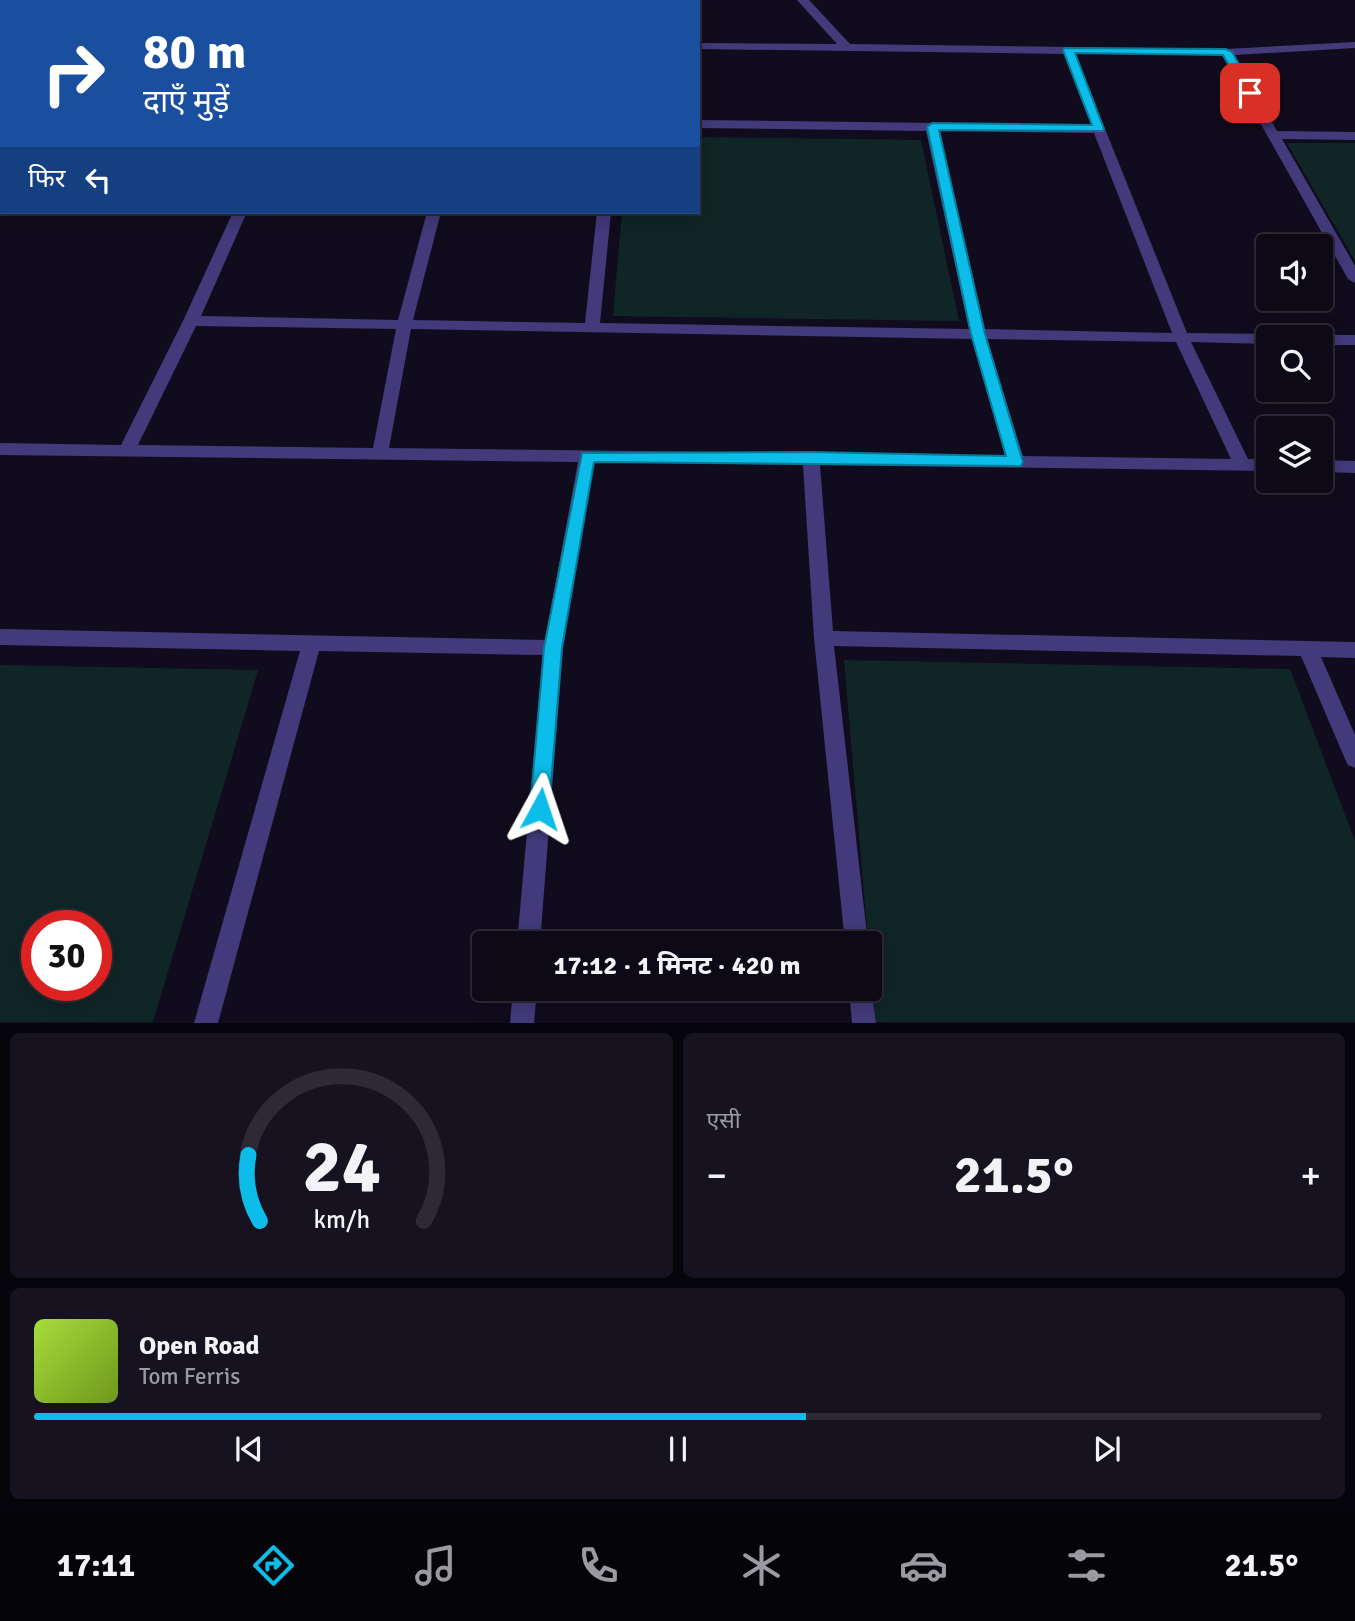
<!DOCTYPE html>
<html lang="hi">
<head>
<meta charset="utf-8">
<style>
  :root { --surface:#0d0916; --page:#16121f; --text:#f1f3f6; --muted:#9a9aa1; --line:#2d2a35; --accent:#0bbde8 }
  body { margin:0; font-family:Signika,"Noto Sans Devanagari",sans-serif; background:var(--page); color:var(--text); height:100vh; display:flex; flex-direction:column; font-size:26px; white-space:nowrap }
  * { box-sizing:border-box; margin:0 }
  p { font-size:23px; color:var(--muted) }
  .icon { flex:none; width:38px; height:38px; fill:none; stroke:currentColor; stroke-width:2; stroke-linecap:round; stroke-linejoin:round }
  .map { position:relative; height:1023px; overflow:hidden }
  .side { display:flex; flex-direction:column; gap:10px; padding:10px; background:#07050c; flex:1 }
  .side>* { flex:none }
  .hud { position:absolute; left:0px; top:0px; width:700px; height:214px; box-shadow:0 4px 18px #0003,0 0 0 2px var(--line); background:#1a4fa0; color:#fff; overflow:hidden }
  .tools { position:absolute; left:1256px; top:234px; display:grid; gap:14px }
  .tools a { display:grid; place-items:center; width:77px; height:77px; border-radius:7px; background:var(--surface); box-shadow:0 4px 18px #0003,0 0 0 2px var(--line); font-size:35px }
  .speed { position:absolute; left:21px; top:910px; display:flex; gap:14px; font-size:35px; font-weight:700; text-align:center }
  .speed>* { display:grid; place-content:center; width:91px; height:91px; border-radius:50%; background:var(--surface); box-shadow:0 4px 18px #0003,0 0 0 2px var(--line); line-height:1 }
  .speed .limit { border:10px solid #d22; background:#fff; color:#111 }
  .pin { position:absolute; display:grid; place-items:center; width:60px; height:60px; color:#fff; margin:-30px; border-radius:14px; box-shadow:0 4px 10px #0006 }
  .me { position:absolute; width:77px; margin:-38px; rotate:5deg; stroke-linejoin:round; filter:drop-shadow(0 0 5px #0008) }
  .turn { display:flex; align-items:center; gap:24px; height:147px; padding:0 28px; font-size:32px }
  .turn .icon { width:91px; height:91px; stroke-width:2.5 }
  .turn b { display:block; font-size:49px; line-height:60px }
  .then { display:flex; align-items:center; height:66px; padding:0 28px; background:#0003; gap:14px; font-size:26px }
  .big { font-size:52px; font-weight:700; line-height:1.1 }
  .side .card { flex:1; display:flex; flex-direction:column; justify-content:center; gap:10px; min-width:0; padding:0 24px; border-radius:10px; background:var(--page) }
  .side .dial { align-items:center; gap:0 }
  .dial svg { height:182px; overflow:visible; fill:none; stroke:var(--line); stroke-width:7; stroke-linecap:round; text-anchor:middle }
  .dial text { fill:var(--text); stroke:none }
  .song { display:flex; align-items:center; gap:21px }
  .cover { width:84px; height:84px; border-radius:10px; background:linear-gradient(135deg,hsl(80 70% 55%),hsl(80 70% 35%)) }
  .played { height:7px; border-radius:4px; background:linear-gradient(90deg,var(--accent) 60%,var(--line) 60%) }
  .keys { display:flex; justify-content:space-around; direction:ltr }
  .heat { display:flex; justify-content:space-between; align-items:center; font-size:38px; direction:ltr }
  .side .tiles { flex:1; display:grid; gap:10px; grid-template-columns:1fr 1fr }
  .card:last-child { grid-column:span 2 }
  .trip { position:absolute; left:472px; top:931px; width:410px; height:70px; border-radius:7px; background:var(--surface); box-shadow:0 4px 18px #0003,0 0 0 2px var(--line); font-weight:700; line-height:70px; text-align:center }
  .tabs { display:flex; height:112px; justify-content:space-around; align-items:center; background:#050409; color:var(--muted) }
  .tabs .icon { width:49px; height:49px }
  .tabs .on { color:var(--accent) }
  .tabs b { font-size:32px; color:var(--text) }
  .map>svg:first-child { display:block }
</style>
</head>
<body>
<div class="map">
<svg width="1355" height="1023" viewBox="0 0 1355 1023">
  <rect width="100%" height="100%" fill="#110c1d"/>
  <path fill="#102526" fill-rule="evenodd" d="M698,137l223,3 38,181 -346,-5 9,-104h76z
    M1287,143h68v118z
    M844,660l446,9 65,172v181h-480z
    M0,665l258,5 -105,352h-153zM37,926h59v59h-59z"/>
  <g fill="none" stroke-linecap="round" stroke-linejoin="round">
    <path fill="#423a7a" fill-rule="evenodd" d="M87,0h10l-11,2z
      M797,0h12l41,44 376,5 129,-7v6l-121,7 43,76 78,1v8l-73,-1 73,127v17l-7,-4 -126,-224 -147,-1 112,279 82,1 7,4h-7v6l-78,-2 57,117h21v12l-449,-6 13,166 522,11v16l-34,-1 34,78v33l-7,-3 -3,-6 -44,-103 -467,-10 34,297h-23l-31,-305 -11,-173 -209,-3 -31,186 -23,295h-23l26,-288 -224,-4 -101,372h-24l106,-372 -300,-6v-16l545,11 33,-178 -578,-7v-12l121,2 62,-124 50,-109h14l-46,104 197,4 29,-108h14l-28,108 172,3 12,-111h14l-11,111 369,6 -43,-198 -228,-3v-8l393,5 -27,-71 -366,-5v-6l139,1zM939,131l155,2 78,200 -187,-4zM196,326l200,3 -23,119 -235,-3zM411,329l561,10 34,117 -189,-3 -6,-2 -6,2 -416,-5zM987,339l189,3 55,117 -208,-3z
      M0,4h2l-2,8z
      M2,123v10l-2,1v-10z
      M1321,335h34v10h-34v-7h-6z
      M1321,460l34,1v12l-34,-1z
      M870,982l6,41h-24l-3,-34h21z
      M513,989h24l-3,34h-24z"/>
  </g>
  <path fill="#0bbde8" stroke="#077b97" stroke-width="2" d="M1064,48l162,1 6,3 24,41 -10,3 -23,-41 -148,-2 29,76 -1,2 -164,-1 46,204 38,128 -2,4 -427,-4 -32,186 -13,161 -2,6 -7,2 -7,-2 -3,-6 14,-161 38,-195 229,-1 195,4 -35,-122 -44,-207 5,-4 160,2 -29,-75z"/>
</svg>
<div class="tools">
<a><svg class="icon" aria-label="sound" viewBox="0 0 24 24"><path d="M4 9h4l5-4v14l-5-4H4zM17 9q2 3 0 6"/></svg></a>
<a><svg class="icon" aria-label="search" viewBox="0 0 24 24"><circle cx="10" cy="10" r="6"/><path d="M15 15l6 6"/></svg></a>
<a><svg class="icon" aria-label="layers" viewBox="0 0 24 24"><path d="M12 4l9 5-9 5-9-5zM3 14l9 5 9-5"/></svg></a>
</div>
<div class="speed"><div class="limit">30</div></div>
<div class="pin" style="left:1250px;top:93px;background:#d93025"><svg class="icon" aria-label="arrive" viewBox="0 0 24 24"><path d="M6 21V4h12l-3 4 3 4H6"/></svg></div>
<svg class="me" style="left:540px;top:809px" viewBox="-20 -20 40 40"><path d="M0-17L14 15 0 8-14 15z" fill="#0bbde8" stroke="#fff" stroke-width="4"/></svg>
<div class="trip">17:12 · 1 मिनट · 420 m</div>
<div class="hud">
<div class="turn"><svg class="icon" aria-label="right" viewBox="0 0 24 24"><path d="M7 20v-9h11M14 6l5 5-5 5"/></svg><div><b>80 m</b>दाएँ मुड़ें</div></div>
<div class="then">फिर<svg class="icon" aria-label="left" viewBox="0 0 24 24"><path d="M17 20v-9H6M10 6l-5 5 5 5"/></svg></div>
</div>
</div>
<section class="side">
<div class="tiles">
<div class="card dial"><svg viewBox="0 0 100 80">
<path d="M14 69A42 42 0 1 1 86 69"/>
<path d="M14 69A42 42 0 0 1 9 40" stroke="#0bbde8"/>
<text x="50" y="56" font-size="32" font-weight="700">24</text>
<text x="50" y="72" font-size="11">km/h</text>
</svg></div>
<div class="card"><p>एसी</p>
<div class="heat"><a>−</a><b class="big">21.5°</b><a>+</a></div>
</div>
<div class="card">
<div class="song"><i class="cover"></i><div><b>Open Road</b><p>Tom Ferris</p></div></div>
<div class="played"></div>
<div class="keys"><svg class="icon" aria-label="previous" viewBox="0 0 24 24"><path d="M18 5L8 12l10 7zM5 5v14"/></svg><svg class="icon" aria-label="pause" viewBox="0 0 24 24"><path d="M8 5v14M16 5v14"/></svg><svg class="icon" aria-label="next" viewBox="0 0 24 24"><path d="M6 5l10 7-10 7zM19 5v14"/></svg></div>
</div>
</div>
</section>
<nav class="tabs">
<b>17:11</b>
<svg class="icon on" aria-label="directions" viewBox="0 0 24 24"><path d="M12 3l9 9-9 9-9-9zM9 14v-3h6M13 9l2 2-2 2"/></svg>
<svg class="icon" aria-label="music" viewBox="0 0 24 24"><path d="M9 18V5l10-2v13"/><circle cx="6" cy="18" r="3"/><circle cx="16" cy="16" r="3"/></svg>
<svg class="icon" aria-label="phone" viewBox="0 0 24 24"><path d="M5 4h4l2 5-3 2q2 4 5 5l2-3 5 2v4C11 20 4 13 5 4z"/></svg>
<svg class="icon" aria-label="climate" viewBox="0 0 24 24"><path d="M12 3v18M4 7l16 10M4 17L20 7"/></svg>
<svg class="icon" aria-label="car" viewBox="0 0 24 24"><path d="M5 17H2v-5l4-1 3-4h7l3 4 3 1v5h-3M9 17h6M6 11h13"/><circle cx="7" cy="17" r="2"/><circle cx="17" cy="17" r="2"/></svg>
<svg class="icon" aria-label="filters" viewBox="0 0 24 24"><path d="M4 7h16M4 17h16"/><circle cx="9" cy="7" r="2"/><circle cx="15" cy="17" r="2"/></svg>
<b>21.5°</b>
</nav>
</body>
</html>
